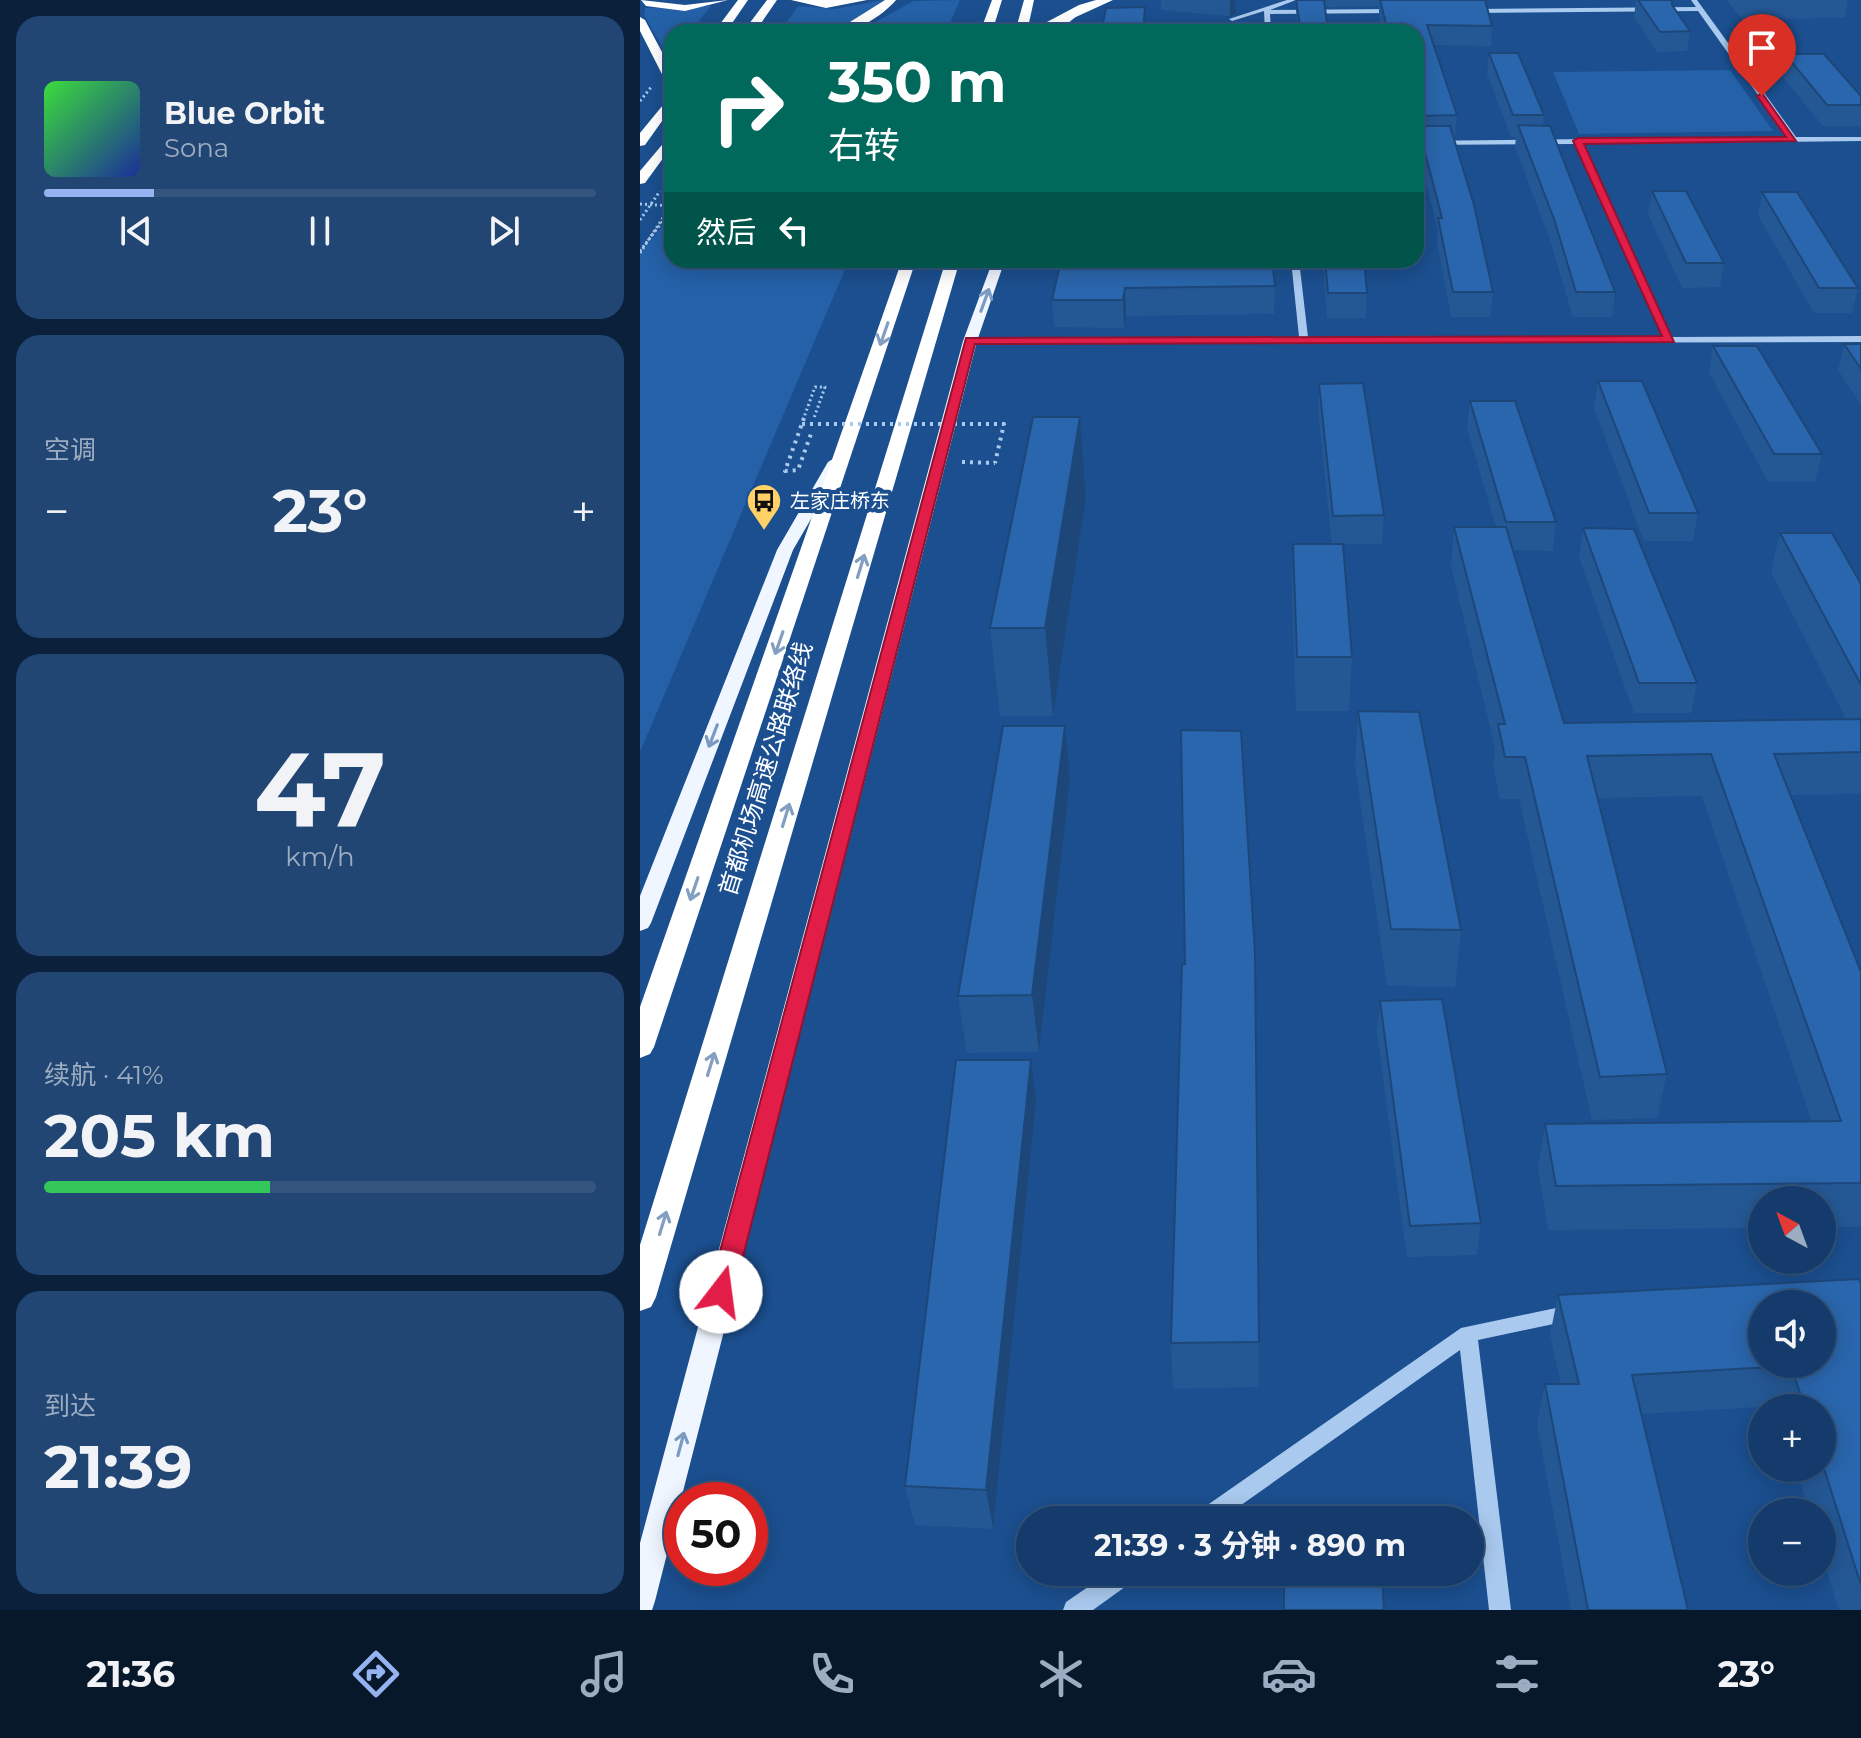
<!DOCTYPE html>
<html lang="zh">
<head>
<meta charset="utf-8">
<style>
  :root { --surface:#143b6b; --page:#214673; --text:#f1f3f6; --muted:#9dadc1; --line:#33557e; --accent:#95b2f1 }
  body { margin:0; font-family:Montserrat,"Noto Sans SC",sans-serif; background:var(--page); color:var(--text); height:100vh; display:flex; flex-direction:column; font-size:30px; white-space:nowrap }
  * { box-sizing:border-box; margin:0 }
  p { font-size:26px; color:var(--muted) }
  .icon { flex:none; width:44px; height:44px; fill:none; stroke:currentColor; stroke-width:2; stroke-linecap:round; stroke-linejoin:round }
  .map { position:relative; flex:1; overflow:hidden }
  .panel { display:flex; flex-direction:column; gap:16px; padding:16px; background:#0b203b; width:640px }
  .panel>* { flex:none }
  .guide { position:absolute; left:24px; top:24px; width:760px; height:244px; border-radius:24px; box-shadow:0 4px 20px #0003,0 0 0 2px var(--line); background:#00695c; color:#fff; overflow:hidden }
  .needle { width:52px; rotate:319deg }
  .controls { position:absolute; left:1108px; top:1186px; display:grid; gap:16px }
  .controls a { display:grid; place-items:center; width:88px; height:88px; border-radius:50%; background:var(--surface); box-shadow:0 4px 20px #0003,0 0 0 2px var(--line); font-size:40px }
  .speed { position:absolute; left:24px; top:1482px; display:flex; gap:16px; font-size:40px; font-weight:700; text-align:center }
  .speed>* { display:grid; place-content:center; width:104px; height:104px; border-radius:50%; background:var(--surface); box-shadow:0 4px 20px #0003,0 0 0 2px var(--line); line-height:1 }
  .speed .limit { border:12px solid #d22; background:#fff; color:#111 }
  .pin { position:absolute; display:grid; place-items:center; width:68px; height:68px; color:#fff; margin:-82px -34px; border-radius:50% 50% 50% 0; rotate:-45deg; box-shadow:0 0 8px #0007 }
  .pin .icon { rotate:45deg }
  .me { position:absolute; width:88px; margin:-44px; rotate:15deg; stroke-linejoin:round; filter:drop-shadow(0 0 6px #0008) }
  .turn { display:flex; align-items:center; gap:28px; height:168px; padding:0 32px; font-size:36px }
  .turn .icon { width:104px; height:104px; stroke-width:2.5 }
  .turn b { display:block; font-size:56px; line-height:68px }
  .then { display:flex; align-items:center; height:76px; padding:0 32px; background:#0003; gap:16px; font-size:30px }
  .big { font-size:60px; font-weight:700; line-height:1.1 }
  .panel .widget { flex:1; display:flex; flex-direction:column; justify-content:center; gap:12px; min-width:0; padding:0 28px; border-radius:24px; background:var(--page) }
  .panel .dial { align-items:center; gap:0 }
  .dial b { font-size:104px; line-height:1 }
  .song { display:flex; align-items:center; gap:24px }
  .cover { width:96px; height:96px; border-radius:12px; background:linear-gradient(135deg,hsl(120 70% 55%),hsl(230 70% 35%)) }
  .played { height:8px; border-radius:4px; background:linear-gradient(90deg,var(--accent) 20%,var(--line) 20%) }
  .keys { display:flex; justify-content:space-around; direction:ltr }
  .heat { display:flex; justify-content:space-between; align-items:center; font-size:44px; direction:ltr }
  .charge { height:12px; border-radius:6px; background:linear-gradient(90deg,#34c759 41%,var(--line) 0) }
  .trip { position:absolute; left:376px; top:1506px; width:468px; height:80px; border-radius:40px; background:var(--surface); box-shadow:0 4px 20px #0003,0 0 0 2px var(--line); font-weight:700; line-height:80px; text-align:center }
  .menu { display:flex; height:128px; justify-content:space-around; align-items:center; background:#08182b; color:var(--muted) }
  .menu .icon { width:56px; height:56px }
  .menu .selected { color:var(--accent) }
  .menu b { font-size:36px; color:var(--text) }
  main { display:flex; flex:1; min-height:0 }
  .map>svg:first-child { display:block }
</style>
</head>
<body>
<main>
<section class="panel">
<div class="widget">
<div class="song"><i class="cover"></i><div><b>Blue Orbit</b><p>Sona</p></div></div>
<div class="played"></div>
<div class="keys"><svg class="icon" aria-label="previous" viewBox="0 0 24 24"><path d="M18 5L8 12l10 7zM5 5v14"/></svg><svg class="icon" aria-label="pause" viewBox="0 0 24 24"><path d="M8 5v14M16 5v14"/></svg><svg class="icon" aria-label="next" viewBox="0 0 24 24"><path d="M6 5l10 7-10 7zM19 5v14"/></svg></div>
</div>
<div class="widget"><p>空调</p>
<div class="heat"><a>−</a><b class="big">23°</b><a>+</a></div>
</div>
<div class="widget dial"><b>47</b><p>km/h</p></div>
<div class="widget"><p>续航 · 41%</p><b class="big">205 km</b><div class="charge"></div></div>
<div class="widget"><p>到达</p><b class="big">21:39</b></div>
</section>
<div class="map">
<svg width="1221" height="1610" viewBox="0 0 1221 1610">
  <rect width="100%" height="100%" fill="#1b4f8f"/>
  <path fill="#2461a8" d="M243,0c-35,31 -59,32 -103,32l18,-26 37,3z
    M320,0l-14,32h-89l57,-31z
    M71,6l-21,26h-18v21l-4,4 -24,-42 1,-7z
    M1090,70l43,61 -194,3 -26,-62z
    M32,212v48h177l-209,492v-497z"/>
  <g fill="none" stroke-linecap="round" stroke-linejoin="round">
    <path stroke="#a9c9ee" stroke-width="3" stroke-dasharray="2 3" stroke-linecap="butt" d="M0,101l12,-15
      M0,220l20,-29
      M0,253l32,-49
      M163,420l12,-33h10l-11,31"/>
    <path stroke="#a9c9ee" stroke-width="4" stroke-dasharray="3 5" stroke-linecap="butt" d="M164,418l-19,53 13,-1 14,-39
      M322,462l33,1"/>
    <path fill="#a9c9ee" fill-rule="evenodd" d="M647,0h9l-26,10 125,-1 3,2 -3,2 -125,1 1,18h-6l-1,-21 -32,10 -3,-2z
      M1051,0h6l99,137h65v4l-278,3 89,193 189,-1v6l-891,2 -5,-3 5,-3 329,-1 -8,-77h8l9,77h355l-88,-193 -159,1v-4l372,-4 -90,-126 -226,2 -3,-2 3,-2 224,-2z
      M930,1305l7,2 2,6 -2,6 -99,21 33,270h-22l-29,-260 -240,170h-27l3,-7 265,-185z
      M470,1572h29l-3,7 -43,31h-30l3,-8z"/>
    <path fill="#f0f6ff" fill-rule="evenodd" d="M440,5l7,2 -22,19 -1,6h-10l4,-9z
      M353,260h12l-28,81 -322,1260 -3,9h-12v-67l323,-1202z
      M196,457l8,5 -51,88 -142,373 -3,5 -8,3v-35l137,-346 51,-88z"/>
    <path fill="#fff" fill-rule="evenodd" d="M1,0l44,5 43,-5 -43,11 -39,-5z
      M98,0h10l-22,32h-12z
      M127,0h10l-22,32h-12z
      M151,0h76l-41,8z
      M245,0h11c-15,17 -39,32 -62,32z
      M352,0h10l-10,32h-12z
      M384,0h10l-7,32h-12z
      M456,0h17l-70,32h-15l51,-27z
      M0,17l5,3 27,51v15l-6,-4 -26,-51z
      M32,94v13l-27,38 -5,1v-13z
      M32,133v13l-27,37 -5,1v-13z
      M262,260h14l-262,787 -4,7 -10,4v-51z
      M306,260h14l-304,1037 -5,10 -11,4v-66z"/>
    <path stroke="#a9c9ee" stroke-width="3" stroke-dasharray="2 3" stroke-linecap="butt" d="M0,204l32,2
      M0,251l32,-42"/>
    <path stroke="#a9c9ee" stroke-width="4" stroke-dasharray="3 5" stroke-linecap="butt" d="M162,424h202l-9,39"/>
  </g>
  <path fill="#245895" d="M521,0h74l1,14 -6,2 -69,-6z
    M655,0h190l7,26 -1,20 -57,-1 23,70 -2,22h-2l40,155 -3,25h-39l-14,-75 1,-12 -21,-82 -1,-116h-34l-3,-16v-10l-55,1 4,25h-30z
    M996,0h36v5l18,26 -3,20 -30,1 -23,-35z
    M1087,0h121l-3,18 -103,1z
    M849,53l55,62 -1,11 72,166 -3,25h-39l-22,-74 -36,-96 1,-10h-5l-24,-63z
    M1145,54l76,42v30h-38l-42,-51z
    M1012,191l72,72 -4,24 -38,1 -34,-74z
    M1122,192l96,96 -6,25h-38l-56,-98z
    M421,260h74v2l140,24 -1,28 -148,2 -2,12 -70,-1 -2,-27z
    M683,260h41l3,33 -1,25h-39z
    M1204,344h17v61l-23,-35z
    M1073,346l109,108 -7,28h-47l-59,-110z
    M958,381l100,132 -5,28h-49l-50,-133z
    M679,384l65,131 -2,29h-39l9,113 -3,54h-53l-4,-115 1,-52h39l-14,-134z
    M830,401l86,121 -3,29 -40,-1 51,173 282,-4 -75,-147 9,-39 81,51v210l-70,1 70,177v255h-39v-27h-60v28l-214,2 -10,-63 7,-43 267,-2 -110,-326 -104,2 69,276 -10,44 -65,2 -73,-321h-19l-7,-33 2,-18 -44,-182 3,-39h42l-29,-99z
    M440,417l6,81 -33,218h-53l-10,-88z
    M943,528l114,155 -6,30h-57l-55,-156z
    M718,711l103,219 -6,57 -68,-1 -32,-220z
    M430,781l-31,271 -72,1 -9,-57z
    M740,1001l101,222 -4,32 -70,2 -30,-225z
    M396,1102l-43,427 -78,-4 -10,-39z
    M1221,1284v326h-22l-17,-55v-43h-13l-13,-44h26v-60h-45v-2l-135,8 46,196h-117l-34,-186 8,-40h16l-11,-49 8,-40z
    M619,1342v45l-86,2 -2,-46z
    M642,1572h100l2,38h-101z"/>
  <path fill="#1d4779" d="M590,0h5l1,14 -6,2z
    M505,7v25h-2z
    M485,288l1,28 -2,12 -1,-28z
    M440,417l6,81 -33,218 -8,-88z
    M425,726l5,55 -31,271 -7,-57z
    M391,1060l5,42 -43,427 -7,-39z"/>
  <path fill="#2a66ad" stroke="#1d4779" stroke-width="2" fill-rule="evenodd" d="M656,0h28l4,32h-27z
    M740,0h105l7,26 -65,-1 30,90 -41,1v-84h-28z
    M998,0h34v5l18,26 -30,1z
    M505,7l-2,25h-42l5,-24z
    M849,53h29l26,62h-31z
    M1145,54h39l37,42v9h-34z
    M878,125l32,1 65,166h-39l-22,-73z
    M778,126h32l24,79 19,87h-40l-15,-74h4z
    M1012,191h34l38,72h-38z
    M1122,192h35l61,96h-39z
    M421,260h68v2h68v-2h75l3,26 -150,2 -2,12h-71z
    M685,260h39l3,33h-39z
    M1204,344h17v25z
    M1073,346h44l65,108h-48z
    M958,381h44l56,132h-49z
    M723,383l21,132 -51,1 -14,-132z
    M830,401h45l41,121h-50z
    M393,417h47l-35,211h-55z
    M814,527h52l58,196 297,-4v33l-87,2 87,218v211l-305,3 -11,-62 296,-3 -130,-367 -124,2 80,318 -67,3 -75,-320h-20l-7,-33h7z
    M943,528l51,1 63,154h-58z
    M1140,533h52l29,51v101z
    M653,544h50l9,113h-55z
    M718,711l61,1 42,218 -70,-1z
    M363,726h62l-33,269 -74,1z
    M541,730l60,1 14,222 4,389 -88,1 11,-379h3z
    M802,999l39,224 -71,3 -30,-225z
    M316,1060h75l-45,430 -81,-4z
    M1219,1279l2,5v301l-39,-123v-54h-17l-14,-42 -159,9 56,235h-100l-43,-226h34l-21,-89zM1122,1304h60v60h-60z
    M644,1572h98l2,38h-100z"/>
  <defs><path id="oneway-shaft" d="M-6 0H5M1.5-3L5.5 0L1.5 3" fill="none" stroke-width="1.6" stroke-linecap="round" stroke-linejoin="round" transform="scale(2)"/></defs>
  <g stroke="#7b9ac1">
    <use href="#oneway-shaft" transform="translate(345 300) rotate(-70)"/>
    <use href="#oneway-shaft" transform="translate(73 736) rotate(111)"/>
    <use href="#oneway-shaft" transform="translate(41 1444) rotate(-75)"/>
  </g>
  <g stroke="#829ec1">
    <use href="#oneway-shaft" transform="translate(244 334) rotate(109)"/>
    <use href="#oneway-shaft" transform="translate(221 566) rotate(-73)"/>
    <use href="#oneway-shaft" transform="translate(139 643) rotate(109)"/>
    <use href="#oneway-shaft" transform="translate(146 815) rotate(-73)"/>
    <use href="#oneway-shaft" transform="translate(54 889) rotate(109)"/>
    <use href="#oneway-shaft" transform="translate(71 1064) rotate(-73)"/>
    <use href="#oneway-shaft" transform="translate(23 1223) rotate(-73)"/>
  </g>
  <path fill="#e11d48" stroke="#92132f" stroke-width="2" d="M1122,93l34,48 -212,3 90,198 -699,2 -241,948 -4,8 -9,3 -8,-3 -4,-8 257,-954 696,-2 -89,-195 5,-3 208,-1 -29,-41z"/>
  <defs>
    <symbol id="bus-pin" viewBox="-11 -11 22 30"><path d="M0 17L-7.5 6A9.5 9.5 0 1 1 7.5 6Z" fill="#ffd166" stroke="#1b4f8f"/><path d="M-5-6H5V4H4V6H2V4H-2V6H-4V4H-5ZM-3.5-4V0h7V-4ZM-3.5 1.2v1.5H-2V1.2ZM2 1.2v1.5H3.5V1.2Z" fill="#111"/></symbol>
  </defs>
  <g fill-rule="evenodd">
    <use href="#bus-pin" x="104" y="481" width="40" height="54"/>
  </g>
  <g text-anchor="middle" stroke-width="8" stroke-linejoin="round" paint-order="stroke">
    <g font-size="20" fill="#fff" stroke="#1b4f8f" text-anchor="start">
      <text x="150" y="508">左家庄桥东</text>
    </g>
    <g font-size="24" fill="#fff" stroke="#1b4f8f">
      <text transform="translate(126 769) rotate(-73)" y="8">首都机场高速公路联络线</text>
    </g>
  </g>
</svg>
<div class="controls">
<a><svg class="needle" viewBox="-14 -14 28 28"><path d="M0-13l5 13h-10z" fill="#e53935"/><path d="M0 13l5-13h-10z" fill="#9dadc1"/></svg></a>
<a><svg class="icon" aria-label="sound" viewBox="0 0 24 24"><path d="M4 9h4l5-4v14l-5-4H4zM17 9q2 3 0 6"/></svg></a>
<a>+</a>
<a>−</a>
</div>
<div class="speed"><div class="limit">50</div></div>
<div class="pin" style="left:1122px;top:96px;background:#d93025"><svg class="icon" aria-label="arrive" viewBox="0 0 24 24"><path d="M6 21V4h12l-3 4 3 4H6"/></svg></div>
<svg class="me" style="left:81px;top:1292px" viewBox="-20 -20 40 40"><circle r="19" fill="#fff"/><path d="M0-13L10 11 0 6-10 11z" fill="#e11d48"/></svg>
<div class="trip">21:39 · 3 分钟 · 890 m</div>
<div class="guide">
<div class="turn"><svg class="icon" aria-label="right" viewBox="0 0 24 24"><path d="M7 20v-9h11M14 6l5 5-5 5"/></svg><div><b>350 m</b>右转</div></div>
<div class="then">然后<svg class="icon" aria-label="left" viewBox="0 0 24 24"><path d="M17 20v-9H6M10 6l-5 5 5 5"/></svg></div>
</div>
</div>
</main>
<nav class="menu">
<b>21:36</b>
<svg class="icon selected" aria-label="directions" viewBox="0 0 24 24"><path d="M12 3l9 9-9 9-9-9zM9 14v-3h6M13 9l2 2-2 2"/></svg>
<svg class="icon" aria-label="music" viewBox="0 0 24 24"><path d="M9 18V5l10-2v13"/><circle cx="6" cy="18" r="3"/><circle cx="16" cy="16" r="3"/></svg>
<svg class="icon" aria-label="phone" viewBox="0 0 24 24"><path d="M5 4h4l2 5-3 2q2 4 5 5l2-3 5 2v4C11 20 4 13 5 4z"/></svg>
<svg class="icon" aria-label="climate" viewBox="0 0 24 24"><path d="M12 3v18M4 7l16 10M4 17L20 7"/></svg>
<svg class="icon" aria-label="car" viewBox="0 0 24 24"><path d="M5 17H2v-5l4-1 3-4h7l3 4 3 1v5h-3M9 17h6M6 11h13"/><circle cx="7" cy="17" r="2"/><circle cx="17" cy="17" r="2"/></svg>
<svg class="icon" aria-label="filters" viewBox="0 0 24 24"><path d="M4 7h16M4 17h16"/><circle cx="9" cy="7" r="2"/><circle cx="15" cy="17" r="2"/></svg>
<b>23°</b>
</nav>
</body>
</html>
